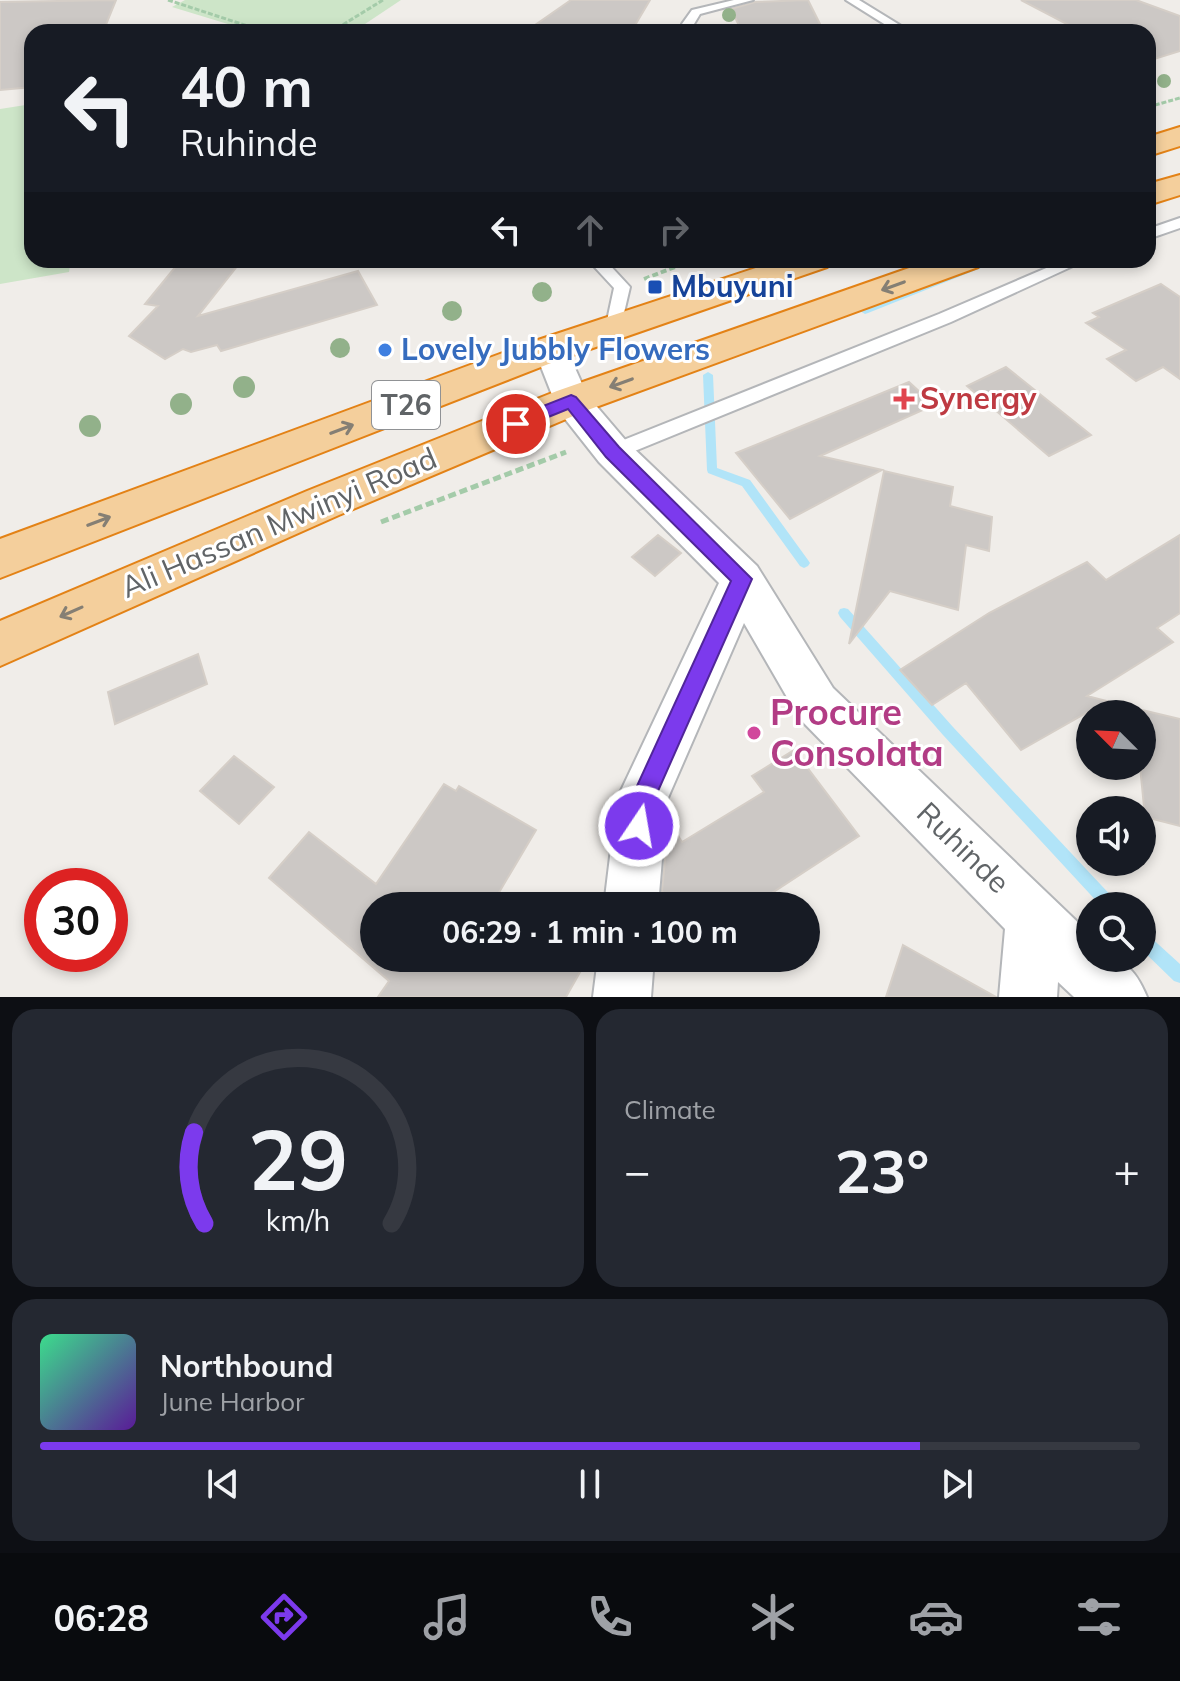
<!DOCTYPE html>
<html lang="en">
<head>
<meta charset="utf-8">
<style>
  :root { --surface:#171b24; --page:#242831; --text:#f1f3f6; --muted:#9ea1a6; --line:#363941; --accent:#7c3aed }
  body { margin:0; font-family:Mulish,sans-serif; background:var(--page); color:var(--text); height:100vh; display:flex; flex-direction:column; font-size:30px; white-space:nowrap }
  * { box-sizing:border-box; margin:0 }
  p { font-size:26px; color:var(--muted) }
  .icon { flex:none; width:44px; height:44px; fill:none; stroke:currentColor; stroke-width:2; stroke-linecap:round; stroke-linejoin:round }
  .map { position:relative; height:997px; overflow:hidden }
  .panel { display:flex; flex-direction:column; gap:12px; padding:12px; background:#0d0f14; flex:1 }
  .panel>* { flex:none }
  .top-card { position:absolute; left:24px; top:24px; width:1132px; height:244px; border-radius:24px; box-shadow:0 4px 12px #0003; background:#171b24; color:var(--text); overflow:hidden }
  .needle { width:52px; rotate:294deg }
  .buttons { position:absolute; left:1076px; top:700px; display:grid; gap:16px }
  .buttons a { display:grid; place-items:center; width:80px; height:80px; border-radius:50%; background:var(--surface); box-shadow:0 4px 12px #0003; font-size:40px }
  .speed { position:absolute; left:24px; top:868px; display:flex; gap:16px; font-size:40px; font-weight:700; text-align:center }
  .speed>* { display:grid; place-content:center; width:104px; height:104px; border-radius:50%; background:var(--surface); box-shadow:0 4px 12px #0003; line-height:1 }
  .speed .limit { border:12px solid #d22; background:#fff; color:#111 }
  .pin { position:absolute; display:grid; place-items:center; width:68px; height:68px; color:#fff; margin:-34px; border:4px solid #fff; border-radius:50%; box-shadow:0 2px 8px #0007 }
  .me { position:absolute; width:88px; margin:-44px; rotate:12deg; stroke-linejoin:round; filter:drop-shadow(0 0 6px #0008) }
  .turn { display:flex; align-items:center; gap:28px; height:168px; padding:0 24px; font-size:36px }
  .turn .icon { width:104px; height:104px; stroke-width:2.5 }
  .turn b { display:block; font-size:56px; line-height:68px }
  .lanes { display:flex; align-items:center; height:76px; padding:0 24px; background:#0003; justify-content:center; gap:40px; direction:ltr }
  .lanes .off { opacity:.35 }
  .big { font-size:60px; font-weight:700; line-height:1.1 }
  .panel .card { flex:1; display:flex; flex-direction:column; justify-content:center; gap:12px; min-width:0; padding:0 28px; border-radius:24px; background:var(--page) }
  .panel .dial { align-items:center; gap:0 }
  .dial svg { height:208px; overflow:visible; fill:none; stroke:var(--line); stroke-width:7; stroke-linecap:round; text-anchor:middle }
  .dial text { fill:var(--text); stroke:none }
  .song { display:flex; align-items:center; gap:24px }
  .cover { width:96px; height:96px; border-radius:12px; background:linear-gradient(135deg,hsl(150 70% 55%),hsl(270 70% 35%)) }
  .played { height:8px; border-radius:4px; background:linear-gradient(90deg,var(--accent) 80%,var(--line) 80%) }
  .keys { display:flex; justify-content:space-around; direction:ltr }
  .heat { display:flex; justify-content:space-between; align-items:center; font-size:44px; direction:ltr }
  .panel .tiles { flex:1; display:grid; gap:12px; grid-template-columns:1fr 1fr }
  .card:last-child { grid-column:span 2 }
  .trip { position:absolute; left:360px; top:892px; width:460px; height:80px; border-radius:40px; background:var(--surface); box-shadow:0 4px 12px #0003; font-weight:700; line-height:80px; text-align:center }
  .tab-bar { display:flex; height:128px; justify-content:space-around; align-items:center; background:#090b0e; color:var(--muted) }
  .tab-bar .icon { width:56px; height:56px }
  .tab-bar .on { color:var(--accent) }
  .tab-bar b { font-size:36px; color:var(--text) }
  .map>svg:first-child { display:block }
</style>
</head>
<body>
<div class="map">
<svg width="1180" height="997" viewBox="0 0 1180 997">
  <rect width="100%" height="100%" fill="#f0ede9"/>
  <path fill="#cde5c8" d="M185,0h216l-48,32h-99l-82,-25z
    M32,104v156h39l-2,12 -69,12v-175z"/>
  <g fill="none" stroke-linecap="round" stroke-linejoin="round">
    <path fill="#b1e4f8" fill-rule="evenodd" d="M989,260h12l-133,53 -3,1 -5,-3 2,-2z
      M708,372l5,3 4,93 33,12 58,80 2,3 -2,3 -4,2 -4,-2 -58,-80 -34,-13 -1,-3 -4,-95z
      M844,608l4,1 105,118 163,174 3,5h-18l-158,-171 -103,-118 -2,-4 2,-4z
      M1142,931l5,3 33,30v19l-6,-2 -32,-31z"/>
  </g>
  <path fill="#ccc8c5" stroke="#d5cec7" stroke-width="2" d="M116,0l-13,32h-71v55l-32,3v-88z
    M571,0h79l-19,32h-106z
    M808,0l16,32h-82l-11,-23 24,-7z
    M1021,0h115l44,16v35l-32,10v-29h-66z
    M181,260h61l-44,56 160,-45 19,34 -156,46 -4,-6 -26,7 -8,-3 -18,10 -36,-23 29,-30 -13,-2z
    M1161,284l19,13v82l-17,-12 -27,14 -29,-22 19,-9 -40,-27 13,-6 -6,-4z
    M1006,367l85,68 -42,21 -82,-70z
    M909,382l25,23 -114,51 62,14 -92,49 -54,-66z
    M884,471l69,16 -3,19 42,11 -3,34 -23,-6 -8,65 -68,-19 -41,53z
    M658,535l23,18 -26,23 -23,-19z
    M1180,535v78l-23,15 16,14 -86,54 20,5 -86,49 -55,-67 -34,22 -32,-35 89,-57 98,-51 19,18z
    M198,654l9,30 -92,40 -7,-32z
    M1142,710l38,9v107l-35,-9 -5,-51z
    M794,750l65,86 -107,70h-81l-9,-15 5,-51 10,-6 5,8 82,-50 -12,-16z
    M234,756l40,31 -35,37 -39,-33z
    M444,784l12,7 3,-5 77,44 -45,76h-117v52h214l-22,39h-188l11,-16 -120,-103 40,-46 67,52z
    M903,945l93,52h-110z"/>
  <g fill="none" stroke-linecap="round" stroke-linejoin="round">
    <defs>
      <path id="lane" d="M734,0h19l-53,14 -6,10 4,8h-12l-4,-8 10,-14z
        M846,0h13l52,32h-14z
        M1180,218v10l-32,11v-10z
        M588,260h17l25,27 -11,47h-12l-2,-4 9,-42z
        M1065,260h21l-135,62 -331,135 -7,2 -10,-7 3,-5 333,-133z"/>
      <path id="street" d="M551,337l12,4 24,54 40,47 130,124 76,122 257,246v24c33,0 44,8 57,39h-73l-16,-15 -1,15h-58l6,-68 -206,-211 -55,-95 -77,177 -9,106h-54l13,-107 102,-216 -120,-121 -41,-52 -24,-61 5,-8z
        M598,958h56l-3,39h-58z"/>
      <path id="highway" d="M1180,127v19l-32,10v-19z
        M1180,175v20l-32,10v-21z
        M780,260h52l-5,7 -263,91 -564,220v-39l538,-199z
        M932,260h51l-5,7 -393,144 -246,104 -339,151v-45l307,-130 250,-100z"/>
    </defs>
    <use href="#lane" stroke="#b4b6b9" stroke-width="4"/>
    <use href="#street" stroke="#b4b6b9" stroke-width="4"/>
    <use href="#highway" stroke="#e38216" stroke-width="4"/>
    <path stroke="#a4cba9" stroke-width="3" stroke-dasharray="5 2" stroke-linecap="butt" d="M168,0l98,32
      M331,32l52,-32
      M1148,107l32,-9"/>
    <path stroke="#a4cba9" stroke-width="4" stroke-dasharray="6 3" stroke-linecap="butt" d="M644,279l49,-19"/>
    <path stroke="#a4cba9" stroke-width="5" stroke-dasharray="8 4" stroke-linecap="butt" d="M381,522l185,-70"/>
    <use href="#lane" fill="#fff" fill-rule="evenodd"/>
    <use href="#street" fill="#fff" fill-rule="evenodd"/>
    <use href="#highway" fill="#f4cf9c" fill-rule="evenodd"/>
  </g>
  <g fill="#92b18a">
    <circle cx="729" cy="15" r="7"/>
    <circle cx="1164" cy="81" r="7"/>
    <circle cx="542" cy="292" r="10"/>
    <circle cx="452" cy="311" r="10"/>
    <circle cx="340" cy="348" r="10"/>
    <circle cx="244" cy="387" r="11"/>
    <circle cx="181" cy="404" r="11"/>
    <circle cx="90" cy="426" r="11"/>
  </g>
  <defs><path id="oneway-shaft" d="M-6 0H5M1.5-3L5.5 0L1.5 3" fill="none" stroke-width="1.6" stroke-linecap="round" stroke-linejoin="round" transform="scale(2)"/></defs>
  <g stroke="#857f74">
    <use href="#oneway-shaft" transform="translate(893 286) rotate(160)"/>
    <use href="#oneway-shaft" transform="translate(621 383) rotate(160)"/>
    <use href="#oneway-shaft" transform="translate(342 429) rotate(-21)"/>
    <use href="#oneway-shaft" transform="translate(99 521) rotate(-21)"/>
    <use href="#oneway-shaft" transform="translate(71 612) rotate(156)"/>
  </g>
  <path fill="#7c3aed" stroke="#51269a" stroke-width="2" d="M571,395l5,2 43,50 133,132 -98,221 -6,34 -9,4 -8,-4 -3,-8 3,-27 100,-218 -125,-124 -38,-48 -52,21 -9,-6 3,-5z"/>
  <rect fill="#1a4fb4" stroke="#fff" stroke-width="3" x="647" y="279" width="16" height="16" rx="4"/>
  <circle fill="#3f7fe0" stroke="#fff" stroke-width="3" cx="385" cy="350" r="8"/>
  <path fill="#e0444e" stroke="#fff" stroke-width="3" d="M900 387h8v8h8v8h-8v8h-8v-8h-8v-8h8z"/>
  <circle fill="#d1479c" stroke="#fff" stroke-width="3" cx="754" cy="733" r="8"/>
  <g text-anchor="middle" stroke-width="6" stroke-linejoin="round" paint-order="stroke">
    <rect fill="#fff" stroke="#909295" stroke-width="2" x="372" y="381" width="68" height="48" rx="6"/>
    <g font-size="28" font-weight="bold" fill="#606467">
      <text x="406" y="415">T26</text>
    </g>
    <g font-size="30" font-weight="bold" fill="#164399" stroke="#fff" text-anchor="start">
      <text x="671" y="297">Mbuyuni</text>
    </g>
    <g font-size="30" font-weight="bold" fill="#366cbe" stroke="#fff" text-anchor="start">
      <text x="401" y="360">Lovely Jubbly Flowers</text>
    </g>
    <g font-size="30" font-weight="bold" fill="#be3a42" stroke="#fff" text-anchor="start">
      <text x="920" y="409">Synergy</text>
    </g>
    <g font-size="30" fill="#606467" stroke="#fff">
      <text transform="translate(279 523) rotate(-23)" y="10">Ali Hassan Mwinyi Road</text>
      <text transform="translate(963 848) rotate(44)" y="10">Ruhinde</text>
    </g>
    <g font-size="36" font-weight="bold" fill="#b23c85" stroke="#fff" text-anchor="start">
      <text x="770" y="725">Procure<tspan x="770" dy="41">Consolata</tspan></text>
    </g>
  </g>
</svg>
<div class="buttons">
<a><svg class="needle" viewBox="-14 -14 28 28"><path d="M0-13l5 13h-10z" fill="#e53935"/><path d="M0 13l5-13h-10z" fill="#9ea1a6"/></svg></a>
<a><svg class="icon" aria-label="sound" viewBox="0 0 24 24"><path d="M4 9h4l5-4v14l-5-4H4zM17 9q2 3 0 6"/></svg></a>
<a><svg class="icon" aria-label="search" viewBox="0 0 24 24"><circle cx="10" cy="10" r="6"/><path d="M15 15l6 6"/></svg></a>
</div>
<div class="speed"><div class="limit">30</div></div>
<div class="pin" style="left:516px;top:424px;background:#d93025"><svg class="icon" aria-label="arrive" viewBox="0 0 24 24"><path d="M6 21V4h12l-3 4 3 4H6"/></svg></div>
<svg class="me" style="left:639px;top:826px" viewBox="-20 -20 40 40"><circle r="17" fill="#7c3aed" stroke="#fff" stroke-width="3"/><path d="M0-11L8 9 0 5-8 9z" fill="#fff"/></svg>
<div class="trip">06:29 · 1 min · 100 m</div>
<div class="top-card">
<div class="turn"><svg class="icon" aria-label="left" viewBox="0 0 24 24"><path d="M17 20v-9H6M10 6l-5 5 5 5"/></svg><div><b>40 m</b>Ruhinde</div></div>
<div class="lanes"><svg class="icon" aria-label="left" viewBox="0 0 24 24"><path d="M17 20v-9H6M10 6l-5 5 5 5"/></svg><svg class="icon off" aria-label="ahead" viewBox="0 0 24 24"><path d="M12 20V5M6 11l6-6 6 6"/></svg><svg class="icon off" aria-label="right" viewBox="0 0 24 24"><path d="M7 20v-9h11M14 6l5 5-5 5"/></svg></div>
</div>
</div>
<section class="panel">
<div class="tiles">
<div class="card dial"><svg viewBox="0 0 100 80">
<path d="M14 69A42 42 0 1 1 86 69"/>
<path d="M14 69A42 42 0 0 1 10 34" stroke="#7c3aed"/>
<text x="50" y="56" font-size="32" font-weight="700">29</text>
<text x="50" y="72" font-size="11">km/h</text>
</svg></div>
<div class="card"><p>Climate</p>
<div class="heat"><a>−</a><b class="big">23°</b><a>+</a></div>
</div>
<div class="card">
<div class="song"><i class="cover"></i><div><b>Northbound</b><p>June Harbor</p></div></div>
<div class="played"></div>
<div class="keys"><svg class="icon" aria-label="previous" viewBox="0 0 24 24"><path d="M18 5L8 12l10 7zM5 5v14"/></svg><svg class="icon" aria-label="pause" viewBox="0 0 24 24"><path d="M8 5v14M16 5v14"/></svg><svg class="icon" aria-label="next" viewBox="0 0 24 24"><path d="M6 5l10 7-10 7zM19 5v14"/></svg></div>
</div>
</div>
</section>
<nav class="tab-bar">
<b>06:28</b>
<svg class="icon on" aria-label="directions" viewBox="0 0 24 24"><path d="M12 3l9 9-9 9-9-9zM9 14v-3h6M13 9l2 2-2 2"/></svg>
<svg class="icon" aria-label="music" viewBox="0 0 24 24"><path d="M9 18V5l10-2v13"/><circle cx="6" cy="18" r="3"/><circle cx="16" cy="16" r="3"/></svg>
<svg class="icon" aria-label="phone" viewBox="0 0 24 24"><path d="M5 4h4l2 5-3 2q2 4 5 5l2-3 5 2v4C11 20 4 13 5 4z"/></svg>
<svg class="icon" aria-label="climate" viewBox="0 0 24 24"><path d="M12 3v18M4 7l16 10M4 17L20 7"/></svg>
<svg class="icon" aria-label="car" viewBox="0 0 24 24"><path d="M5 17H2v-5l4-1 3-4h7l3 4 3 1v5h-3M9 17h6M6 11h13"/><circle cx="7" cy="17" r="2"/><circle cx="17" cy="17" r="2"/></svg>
<svg class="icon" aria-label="filters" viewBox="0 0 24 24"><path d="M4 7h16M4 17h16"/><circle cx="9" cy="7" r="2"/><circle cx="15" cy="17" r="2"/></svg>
</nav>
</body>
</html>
